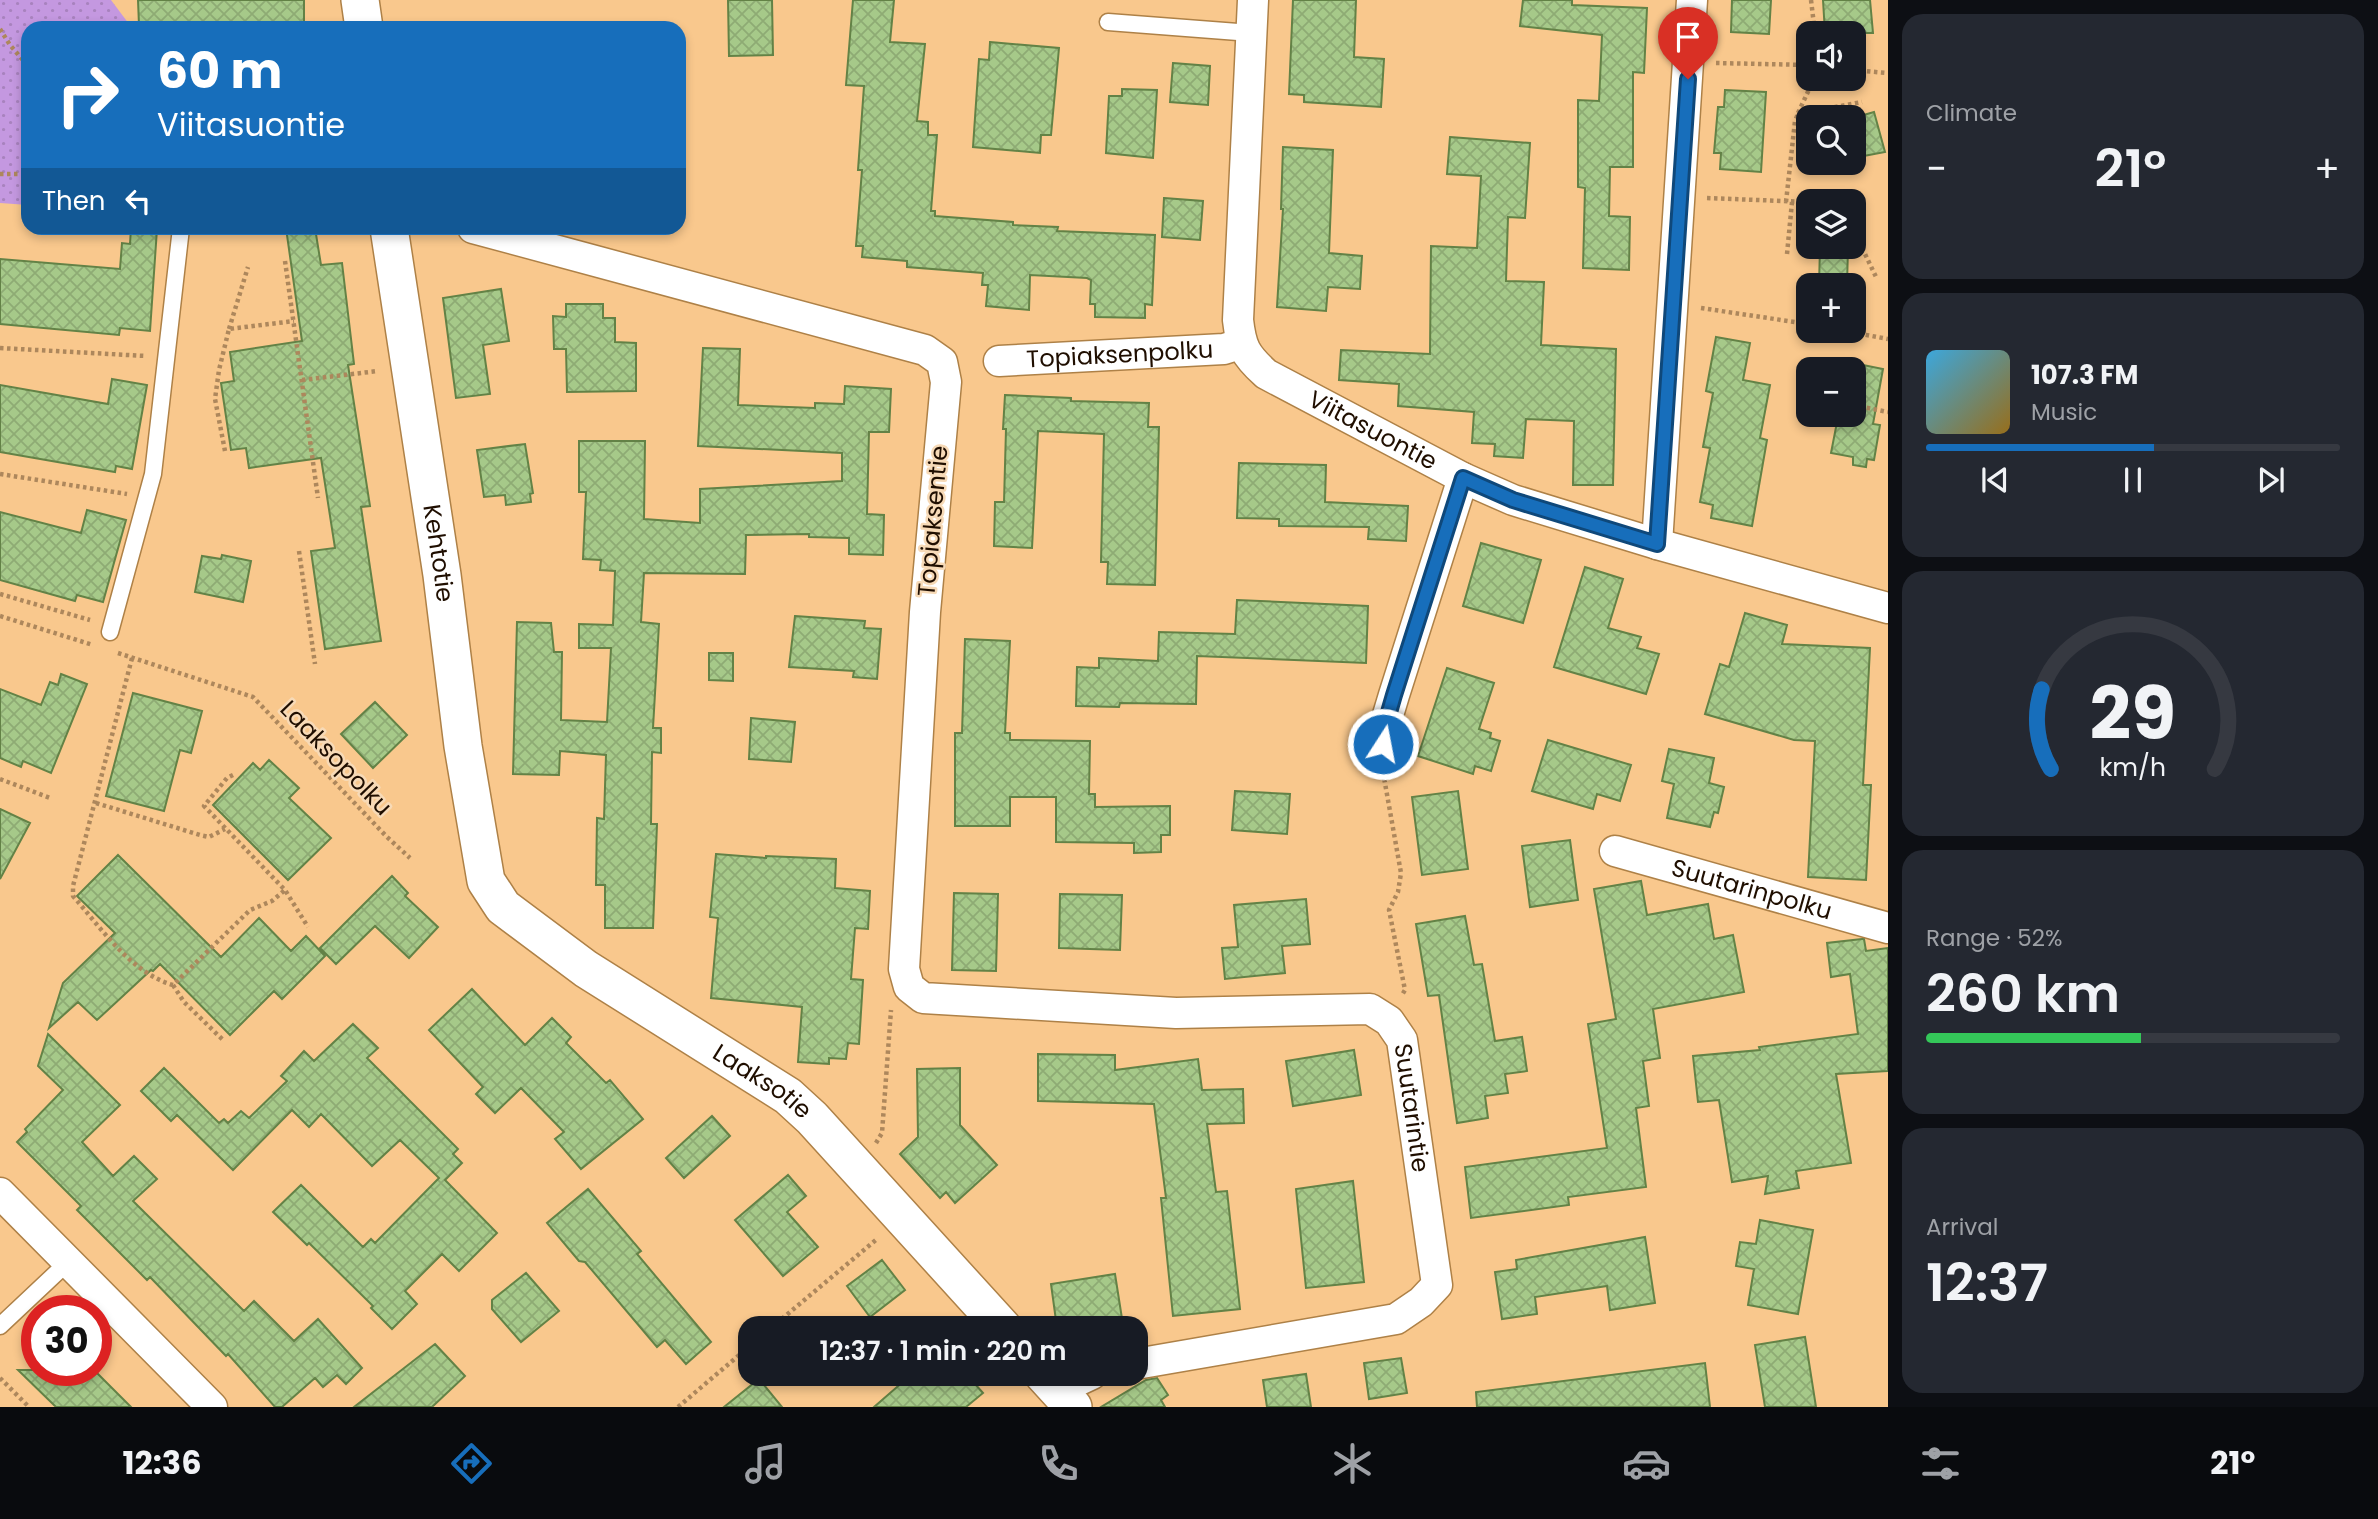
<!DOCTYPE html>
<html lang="en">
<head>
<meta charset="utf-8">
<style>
  :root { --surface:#171b24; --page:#242831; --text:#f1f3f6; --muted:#9ea1a6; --line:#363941; --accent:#176ebb }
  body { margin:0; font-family:Poppins,sans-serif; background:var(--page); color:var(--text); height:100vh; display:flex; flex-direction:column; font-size:26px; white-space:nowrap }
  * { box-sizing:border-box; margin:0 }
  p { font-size:23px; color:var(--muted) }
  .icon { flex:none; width:38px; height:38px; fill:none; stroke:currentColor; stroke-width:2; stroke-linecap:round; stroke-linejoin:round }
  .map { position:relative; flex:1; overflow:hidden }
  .panel { display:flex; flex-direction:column; gap:14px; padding:14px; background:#0d0f14; width:490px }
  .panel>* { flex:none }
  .hud { position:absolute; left:21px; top:21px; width:665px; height:214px; border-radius:21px; box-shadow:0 4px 10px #0003; background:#176ebb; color:#fff; overflow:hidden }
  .controls { position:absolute; left:1796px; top:21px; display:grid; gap:14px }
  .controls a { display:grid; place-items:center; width:70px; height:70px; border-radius:14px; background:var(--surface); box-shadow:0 4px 10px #0003; font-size:35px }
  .speed { position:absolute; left:21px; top:1295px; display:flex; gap:14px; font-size:35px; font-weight:700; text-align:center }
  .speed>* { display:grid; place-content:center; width:91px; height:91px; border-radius:50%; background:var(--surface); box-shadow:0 4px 10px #0003; line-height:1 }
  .speed .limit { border:10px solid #d22; background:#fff; color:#111 }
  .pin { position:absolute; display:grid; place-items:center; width:60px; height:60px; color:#fff; margin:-72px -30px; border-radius:50% 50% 50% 0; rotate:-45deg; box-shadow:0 0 7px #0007 }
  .pin .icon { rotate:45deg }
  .me { position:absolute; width:77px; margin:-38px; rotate:11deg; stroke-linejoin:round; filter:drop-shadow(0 0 5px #0008) }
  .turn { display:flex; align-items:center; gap:24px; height:147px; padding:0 21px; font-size:32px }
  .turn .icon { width:91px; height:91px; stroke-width:2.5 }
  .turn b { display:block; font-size:49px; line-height:60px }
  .then { display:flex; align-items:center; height:66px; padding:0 21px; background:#0003; gap:14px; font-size:26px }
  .big { font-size:52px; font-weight:600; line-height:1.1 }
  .panel .widget { flex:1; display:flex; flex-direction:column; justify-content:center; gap:10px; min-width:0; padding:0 24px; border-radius:21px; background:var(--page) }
  .panel .dial { align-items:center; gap:0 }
  .dial svg { height:182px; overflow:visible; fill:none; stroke:var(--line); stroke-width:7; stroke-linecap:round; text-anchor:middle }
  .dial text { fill:var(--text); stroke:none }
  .song { display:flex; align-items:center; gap:21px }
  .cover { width:84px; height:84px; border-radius:10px; background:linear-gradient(135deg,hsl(200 70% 55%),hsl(40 70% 35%)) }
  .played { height:7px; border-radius:4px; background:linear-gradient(90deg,var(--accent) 55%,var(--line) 55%) }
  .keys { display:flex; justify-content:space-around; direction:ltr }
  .heat { display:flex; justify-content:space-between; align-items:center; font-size:38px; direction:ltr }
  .charge { height:10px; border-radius:5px; background:linear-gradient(90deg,#34c759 52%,var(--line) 0) }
  .trip { position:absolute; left:738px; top:1316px; width:410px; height:70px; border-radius:21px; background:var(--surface); box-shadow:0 4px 10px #0003; font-weight:600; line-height:70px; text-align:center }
  .dock { display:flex; height:112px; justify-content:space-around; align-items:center; background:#090b0e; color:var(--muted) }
  .dock .icon { width:49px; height:49px }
  .dock .selected { color:var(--accent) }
  .dock b { font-size:32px; color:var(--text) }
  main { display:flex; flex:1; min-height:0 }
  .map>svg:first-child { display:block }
</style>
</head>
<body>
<main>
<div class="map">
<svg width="1888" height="1407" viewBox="0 0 1888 1407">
  <defs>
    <pattern id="park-dots" width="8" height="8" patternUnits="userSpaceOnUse" patternTransform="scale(1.75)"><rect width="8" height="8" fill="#c498e0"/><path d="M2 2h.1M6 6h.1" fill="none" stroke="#a882be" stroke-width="1.8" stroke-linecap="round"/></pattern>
    <pattern id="building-cross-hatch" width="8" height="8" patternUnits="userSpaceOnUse" patternTransform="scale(1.75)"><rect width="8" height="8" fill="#a6c989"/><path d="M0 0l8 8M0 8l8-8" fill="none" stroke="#8eab74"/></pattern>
  </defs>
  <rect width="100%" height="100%" fill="#f9c88d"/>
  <path fill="url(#park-dots)" d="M0,0h111l21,28h-104v177l-28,-2z"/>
  <path fill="url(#building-cross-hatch)" stroke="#638246" stroke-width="2" d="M138,0h166v26l-107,2v-6l-58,3z
    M728,0h44l1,55 -44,1z
    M853,0h41l-4,42 35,2 -8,77 11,1v13h9l-6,76h4v5l78,6v3l45,2 -1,4 98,4 -3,70 -7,-1v14l-50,-1v-13h-5l1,-24 -4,-2 -57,-3 -1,35 -43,-4 2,-21h-6l1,-12 -76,-6v-6l-45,-4 1,-11h-7l6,-76h-4l6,-84 -18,-1z
    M1293,0h63l-2,57 30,2 -3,48 -77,-5v-7l-15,-1z
    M1523,0h49v5l75,3 -3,65 -11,-1v95h-23l-1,49 21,1 -1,53 -46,-2 2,-80 -7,-1v-87l21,1 3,-66 -82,-9z
    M1732,0h39l-2,34 -38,-2z
    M1823,0h47l3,33h-48z
    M990,42l69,6 -8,87h-10l-1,18 -67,-6 6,-88 10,1z
    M1173,63l37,3 -2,39 -38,-3z
    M1122,89l35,1 -4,68 -47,-5 3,-57h13z
    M1725,90l41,2 -5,80 -41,-3 1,-16h-7l4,-46h6z
    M1874,112l11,40 -32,6v-40z
    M1450,137l80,6 -5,75 -17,-1 -2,64 38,1 -3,63 75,4 -3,136h-40l1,-64 -48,-2 -3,39 -29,-2 1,-12 -23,-1 2,-31 -76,-6 1,-22 -60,-4 2,-30 89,4 1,-108 46,2 4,-72 -34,-2z
    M1283,147l50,3 -4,103 33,3 -2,33 -32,-2 -2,24 -49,-4 6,-98h-2z
    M1164,198l39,3 -3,39 -38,-3z
    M131,228l26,1 -7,102 -30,-3 -1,7 -119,-11v-65l120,10 2,-26 8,1z
    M286,228h29l6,37 21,-2 12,101 -6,1 22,141 -9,1 20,134 -56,8 -14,-98 24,-3 -14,-90 -72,10 -3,-20 -15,2 -10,-67 13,-2 -4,-29 72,-11z
    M1820,247l28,1 -1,37h-28z
    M501,289l8,52 -26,4 7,49 -34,4 -13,-100z
    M566,304h37v14h12v24l21,1v48l-69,1 -1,-43h-12l-1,-33 13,1z
    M1716,337l34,6 -7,37 27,5 -10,53 7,2 -15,86 -41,-8 2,-13 -13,-3 10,-54 -7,-1 10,-54 -7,-2z
    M703,348l37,1 -2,56 77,3v-5l29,1 1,-18 46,3 -2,43h-20l-2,82 17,1 -1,40 -34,-1v-16l-40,-1v-3l-63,1 -1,39 -101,-1 -3,49 18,2 -6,104h8v25l-9,-1 -1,72h6l-4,104h-48v-43h-9l1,-67 7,1 2,-64 -46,-4 -1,24 -46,-1 4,-152 34,1 3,29h8l-1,68 46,2 4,-74h-32v-24l34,1 2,-54 -15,-1 1,-10 -18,-1 3,-67h-7v-51h66l-1,78 56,4v-34l142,-8v-28l-144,-7z
    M1853,363l30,6 -10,55 7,1 -6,35 -7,-1 -1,8 -13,-2v-8l-22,-4 7,-36 15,3z
    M112,379l35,6 -15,84 -16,-3 -1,6 -115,-20v-67l108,19z
    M1005,395l66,3v3l78,2 -1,24h11l-4,158 -48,-1 1,-22h-7l3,-128 -66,-3 -6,117 -38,-2 1,-44h9l2,-73h-3z
    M525,444l8,49 -3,1 1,8 -25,3 -1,-10 -21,2 -7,-47z
    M1239,463l87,2 -1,37 83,4 -2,35 -38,-2 1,-12 -90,-1v-7l-42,-1z
    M87,510l39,10 -23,82 -26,-7 -2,6 -75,-21v-68l81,21z
    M1481,543l60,17 -18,63 -60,-17z
    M222,555l29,6 -8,41 -48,-10 7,-36 19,3z
    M1585,567l38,12 -15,49 33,9 -4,11 22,6 -13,40 -92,-27z
    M1237,600l131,6 -2,57 -169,-7 -1,48 -76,-1 -1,4 -43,-1 1,-39 22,1v-10l59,3 1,-29 76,2z
    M1745,613l42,12 -5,19 88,4 -7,137h8l-5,95 -58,-3 7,-136 -21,-1 -89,-26 15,-50 9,3z
    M795,616l70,5 -1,7 17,1 -4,50 -24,-2 1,-6 -65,-4z
    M965,639l45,2 -5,92h5v7l80,1 -1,53h6v13l75,-1v29h-9v17l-27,1v-10l-78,-1v-45h-46v29h-55v-93h7z
    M709,653h24v28l-24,-1z
    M1447,668l47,15 -15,46 12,4 -1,5 10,3 -9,30 -16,-5 -2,8 -55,-18z
    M61,674l26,10 -36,89 -28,-12 -2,6 -21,-9v-69l41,16 9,-23 8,3z
    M133,693l69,18 -11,42 -11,-3 -16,61 -58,-15z
    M375,702l32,33 -34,33 -32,-34z
    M751,718l44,4 -4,40 -42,-3z
    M1548,740l83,25 -11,36 -23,-7 -4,15 -61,-18z
    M1669,749l45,9 -5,25 15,4 -6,26 -4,-1 -4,15 -43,-9 7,-34 -12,-3z
    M269,760l30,28 -10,10 42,40 -43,42 -75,-75 40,-42 7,7z
    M1235,791l55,3 -3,40 -55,-4z
    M1458,791l10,78 -46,6 -10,-78z
    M0,809l30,14 -30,56z
    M1570,840l8,60 -48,7 -8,-61z
    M716,854l50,4v-2l70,3 -1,29 35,3 -2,38 -13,-1 -4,51 12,1 -4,64 -11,-1 -2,16 -17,-1v6l-31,-2 4,-55 -91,-9 7,-80 -8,-1z
    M118,855l103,102 38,-39 32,33 15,-15 19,20 -43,43 -8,-8 -44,44 -70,-71 -7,7 -2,-1 -54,50 -19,-18 -29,26 14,-45 52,-50 -38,-37z
    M392,876l16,17 -3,3 33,31 -29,31 -34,-32 -39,38 -16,-16z
    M1641,881l6,34 61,-11 6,35 19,-4 11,57 -91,17 7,49 -17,3 6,45 -13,2 10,79 -78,10 1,8 -98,13 -6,-51 142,-19 -19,-124 28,-5 -22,-130z
    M954,893l44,1 -2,77 -44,-1z
    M1060,894l62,1 -2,55 -61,-2z
    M1306,899l4,45 -28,2 3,27 -60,6 -3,-31 16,-1 -4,-42z
    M1465,916l9,49 8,-1 13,77 27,-4 5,34 -22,3 3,19 -23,3 3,22 -31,5 -18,-128 -11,1 -12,-72z
    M1862,939h2l2,12 22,-3v123l-52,3 15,89 -55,8 3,17 -34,6 3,-18 -36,6 -13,-82 -21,2 -5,-46 67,-6 -1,-3 99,-13 -8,-60 -19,3 -4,-34z
    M472,989l53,56 27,-27 19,19 -5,6 40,40 4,-3 33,39 -62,50 -26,-30 9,-7 -43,-44 -26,25 -19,-19 7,-7 -54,-57z
    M353,1024l25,24 -11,10 91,91 -5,5 9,9 -17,17 52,53 -38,38 -17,-17 -37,37 12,13 -25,25 -21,-21 2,-2 -64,-63 -2,2 -34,-33 28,-27 62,62 8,-8 4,4 64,-65 -39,-38 -28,26 -51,-52 -12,13 -17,-17 -59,60 -56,-55 -6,6 -30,-30 23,-23 55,55 5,-4 4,4 13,-12 8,7 38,-37 -6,-5 23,-25 10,10z
    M48,1034l72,71 -38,37 31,34 21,-20 23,23 -24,22 111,110 10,-10 40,40 24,-22 44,49 -16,16 -9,-9 -14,12 -8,-9 -33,29h-7l-47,-53 -2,2 -76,-79 -3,3 -70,-70 4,-4 -64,-64 10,-10 -2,-3 38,-39 -25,-24z
    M1354,1050l7,45 -68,11 -7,-45z
    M1038,1054l77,1v15l83,-11 4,31 41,-1 1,34 -37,1 9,68 11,-1 13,118 -67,7 -12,-118h5l-12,-94 -116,-3z
    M960,1068v57l37,40 -42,38 -9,-11 -6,6 -40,-44 18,-17 -1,-68z
    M712,1116l18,20 -46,42 -18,-20z
    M788,1175l18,21 -19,16 31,35 -35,29 -48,-56z
    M1353,1181l11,101 -58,6 -10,-99z
    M588,1189l53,62 -4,3 74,88 -25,22 -21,-24 -8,7 -72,-85 -6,-1 -32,-38z
    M1760,1220l53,10 -15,84 -50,-9 6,-36 -18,-3 4,-24 16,2z
    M1645,1237l10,66 -45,7 -3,-24 -72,11 2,17 -35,5 -7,-47 22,-3 -1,-9z
    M882,1260l23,30 -35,27 -23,-31z
    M526,1273l33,38 -38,31 -29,-33v-9z
    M1115,1274l8,51 -25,3h-41l-6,-44z
    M1805,1337l11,70h-51l-10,-62z
    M435,1344l30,32 -33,31h-78z
    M1401,1358l6,35 -38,6 -5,-36z
    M1705,1363l5,44h-233l-1,-15z
    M18,1370h76l37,37h-75z
    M912,1374h54l17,19 -17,14h-92z
    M1306,1374l5,33h-44l-4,-27z
    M1157,1378l11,17 -7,5 4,7h-64l45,-27z
    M759,1379l23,28h-58z"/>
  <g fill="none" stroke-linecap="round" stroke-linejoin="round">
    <defs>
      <path id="service" d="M1108,22l143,11
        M110,632l43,-158 28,-246
        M0,1326l68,-64"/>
      <g id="minor">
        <path id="s1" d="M1253,0l-15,320c3,27 7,35 28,54l197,104 50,22 144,44 231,64"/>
        <path id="s2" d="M473,228l452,122 17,12 4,20 -21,230 -21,357 5,18 14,11 253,15 194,-4 19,12 13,19 35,245 -16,17 -25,17 -260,45"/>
        <path id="s3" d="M999,361l225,-12 16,-5"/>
        <path d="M1657,544l35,-544"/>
        <path d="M1383,744l2,-19 9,-30 69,-217"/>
        <path id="s4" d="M1615,851l273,77"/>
        <path d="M0,1193l212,214"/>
        <path d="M1058,1390l34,-16"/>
      </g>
      <g id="tertiary">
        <path d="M360,0l4,28"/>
        <path id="s5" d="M389,228l53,347 21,171 23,135 17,26 83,62 202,127 24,22 191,210"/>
        <path d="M1043,1374l30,33"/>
      </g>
    </defs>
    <use href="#service" stroke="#ae8147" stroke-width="19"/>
    <use href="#minor" stroke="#ae8147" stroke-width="33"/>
    <use href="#tertiary" stroke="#ae8147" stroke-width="40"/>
    <path stroke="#ad875c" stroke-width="4.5" stroke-dasharray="3.5 3.5" stroke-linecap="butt" d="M1811,0l4,33
      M0,29l10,16 18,21
      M1716,63l92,2
      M1853,70l34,3
      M1798,113l16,-34
      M0,174h28
      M1707,198l101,4
      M1786,202l9,-81 3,-7 64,-12
      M1853,229l24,50
      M1787,254l5,-52
      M285,261l33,237
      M1701,308l107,16
      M229,329l19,-62
      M1845,331l43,8
      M0,348l146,8
      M302,380l76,-9
      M1853,405l35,7
      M225,451l-10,-52 4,-29 10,-41 65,-8
      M0,474l127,20
      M299,551l16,113
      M0,594l90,26
      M0,616l93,29
      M118,653l135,44 134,140 23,21
      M132,658l-59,228v10c28,32 58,77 100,89l77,-75 22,-9 13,-11
      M1383,772l18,101 -3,19 -9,18 16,80 -3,5
      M233,775l-6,3 -23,28 81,84 23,37
      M0,779l50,19
      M96,803l104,32 9,2 16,-8
      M173,985l11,17 39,38
      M876,1143l6,-10 9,-123
      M771,1328l106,-89
      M0,1378l29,29
      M678,1407l73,-62"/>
    <use href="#service" stroke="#fff" stroke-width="16"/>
    <use href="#minor" stroke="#fff" stroke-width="30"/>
    <use href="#tertiary" stroke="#fff" stroke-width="37"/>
  </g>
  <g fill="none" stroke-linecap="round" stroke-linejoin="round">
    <defs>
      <path id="route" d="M1383,744l2,-18 9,-31 69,-217 50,22 144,44 31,-465"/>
    </defs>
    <use href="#route" stroke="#0f487a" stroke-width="18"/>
    <use href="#route" stroke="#176ebb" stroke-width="12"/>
  </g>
  <g text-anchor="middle" stroke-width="5" stroke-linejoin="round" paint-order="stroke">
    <g font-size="24" fill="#1f0e00" stroke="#f7dab7">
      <text dy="8" stroke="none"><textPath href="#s3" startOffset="121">Topiaksenpolku</textPath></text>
      <text dy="8" stroke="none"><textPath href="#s1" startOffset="504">Viitasuontie</textPath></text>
      <text transform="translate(933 521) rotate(-85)" y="8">Topiaksentie</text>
      <text dy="8" stroke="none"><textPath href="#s5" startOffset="329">Kehtotie</textPath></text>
      <text transform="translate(336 758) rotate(46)" y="8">Laaksopolku</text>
      <text dy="8" stroke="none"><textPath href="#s4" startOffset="142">Suutarinpolku</textPath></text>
      <text dy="8" stroke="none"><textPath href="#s5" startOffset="1004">Laaksotie</textPath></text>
      <text dy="8" stroke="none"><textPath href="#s2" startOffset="1696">Suutarintie</textPath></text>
    </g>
  </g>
</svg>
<div class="controls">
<a><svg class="icon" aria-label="sound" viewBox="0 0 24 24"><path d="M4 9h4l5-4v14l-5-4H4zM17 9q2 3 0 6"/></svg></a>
<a><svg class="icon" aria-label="search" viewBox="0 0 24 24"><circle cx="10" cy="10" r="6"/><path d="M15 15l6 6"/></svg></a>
<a><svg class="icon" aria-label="layers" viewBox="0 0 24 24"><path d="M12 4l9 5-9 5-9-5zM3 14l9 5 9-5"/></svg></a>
<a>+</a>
<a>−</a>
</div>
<div class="speed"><div class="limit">30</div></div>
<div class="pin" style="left:1688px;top:79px;background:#d93025"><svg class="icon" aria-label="arrive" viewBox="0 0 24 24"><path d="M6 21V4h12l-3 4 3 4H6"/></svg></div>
<svg class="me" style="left:1383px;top:744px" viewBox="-20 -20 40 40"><circle r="17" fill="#176ebb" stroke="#fff" stroke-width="3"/><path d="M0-11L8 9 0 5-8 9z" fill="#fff"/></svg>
<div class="trip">12:37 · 1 min · 220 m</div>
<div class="hud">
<div class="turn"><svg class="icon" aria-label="right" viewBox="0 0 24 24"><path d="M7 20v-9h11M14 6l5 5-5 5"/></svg><div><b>60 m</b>Viitasuontie</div></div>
<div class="then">Then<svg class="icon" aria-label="left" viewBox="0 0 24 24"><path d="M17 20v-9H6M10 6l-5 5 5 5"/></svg></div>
</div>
</div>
<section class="panel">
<div class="widget"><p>Climate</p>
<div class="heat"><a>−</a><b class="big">21°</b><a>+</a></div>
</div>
<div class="widget">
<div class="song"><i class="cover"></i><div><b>107.3 FM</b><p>Music</p></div></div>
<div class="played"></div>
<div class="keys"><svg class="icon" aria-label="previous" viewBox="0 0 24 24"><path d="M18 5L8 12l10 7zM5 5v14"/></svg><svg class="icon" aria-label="pause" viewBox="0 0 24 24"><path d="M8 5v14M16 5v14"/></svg><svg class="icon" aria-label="next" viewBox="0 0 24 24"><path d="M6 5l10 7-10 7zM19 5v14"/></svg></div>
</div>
<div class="widget dial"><svg viewBox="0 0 100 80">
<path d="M14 69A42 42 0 1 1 86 69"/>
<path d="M14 69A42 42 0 0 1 10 34" stroke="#176ebb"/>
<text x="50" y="56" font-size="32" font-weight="700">29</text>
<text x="50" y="72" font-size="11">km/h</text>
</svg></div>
<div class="widget"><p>Range · 52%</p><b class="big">260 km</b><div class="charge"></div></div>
<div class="widget"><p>Arrival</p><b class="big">12:37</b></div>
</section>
</main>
<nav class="dock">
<b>12:36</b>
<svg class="icon selected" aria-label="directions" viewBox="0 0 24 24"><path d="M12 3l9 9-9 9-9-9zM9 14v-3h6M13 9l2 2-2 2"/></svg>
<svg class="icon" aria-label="music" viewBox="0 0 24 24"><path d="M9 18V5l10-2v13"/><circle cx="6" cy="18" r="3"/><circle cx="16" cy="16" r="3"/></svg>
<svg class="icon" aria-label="phone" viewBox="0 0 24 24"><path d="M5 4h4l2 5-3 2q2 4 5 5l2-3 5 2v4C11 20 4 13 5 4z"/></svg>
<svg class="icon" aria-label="climate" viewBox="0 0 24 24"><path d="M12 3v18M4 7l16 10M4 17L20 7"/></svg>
<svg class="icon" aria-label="car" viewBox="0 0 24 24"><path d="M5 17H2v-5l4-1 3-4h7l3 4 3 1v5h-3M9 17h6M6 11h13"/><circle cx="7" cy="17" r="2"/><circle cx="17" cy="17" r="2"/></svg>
<svg class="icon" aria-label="filters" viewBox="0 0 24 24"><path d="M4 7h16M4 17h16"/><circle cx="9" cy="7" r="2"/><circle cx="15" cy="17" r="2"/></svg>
<b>21°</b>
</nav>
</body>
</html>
